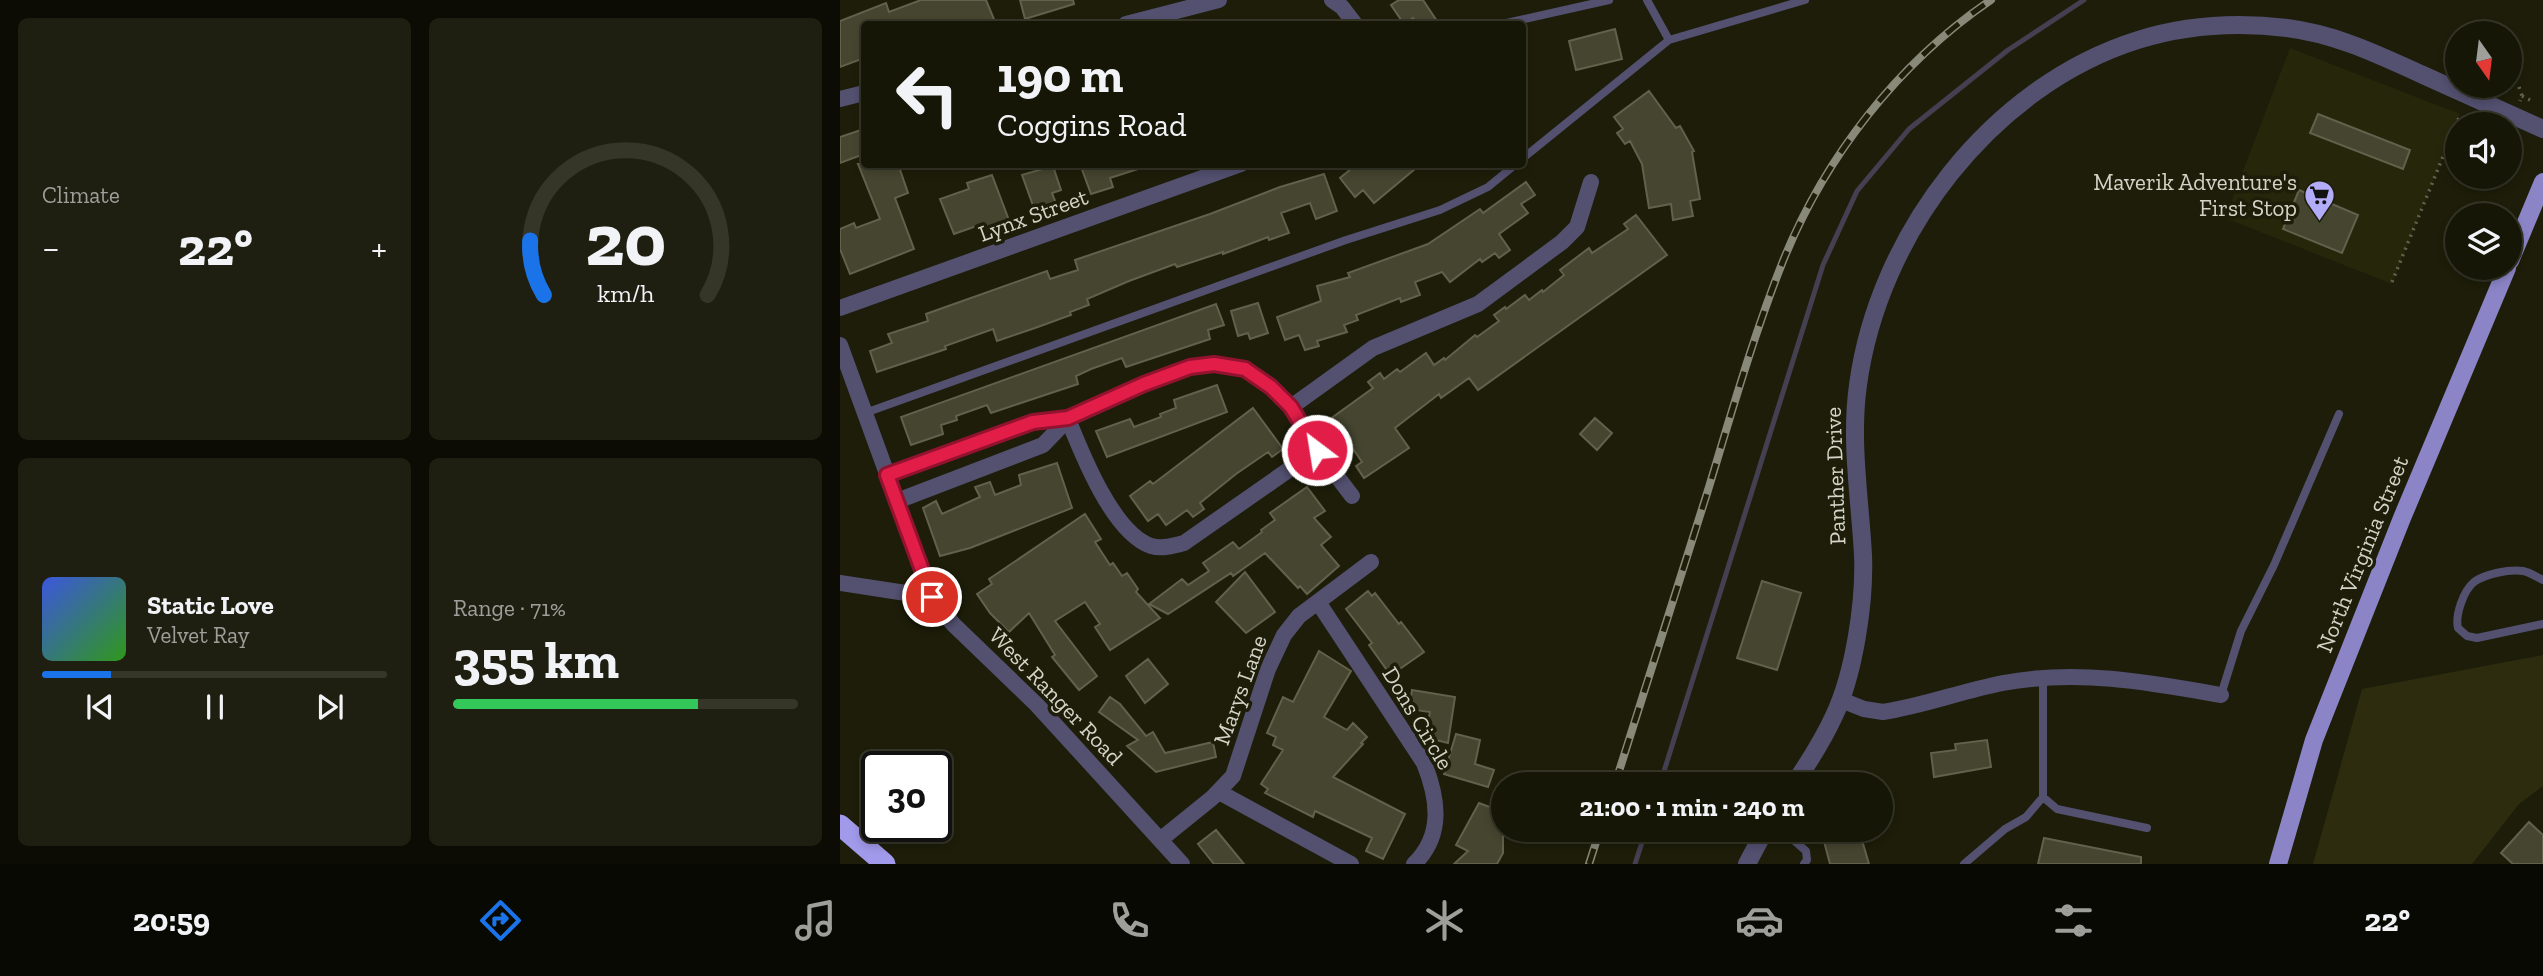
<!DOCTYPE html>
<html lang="en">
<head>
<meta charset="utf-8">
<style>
  :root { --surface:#161607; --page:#1f1f11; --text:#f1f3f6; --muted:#9e9f9b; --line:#353528; --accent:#1a73e8 }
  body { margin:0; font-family:"Zilla Slab",serif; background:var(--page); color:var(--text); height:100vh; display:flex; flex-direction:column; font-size:26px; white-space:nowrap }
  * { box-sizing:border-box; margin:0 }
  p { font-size:23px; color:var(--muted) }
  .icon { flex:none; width:38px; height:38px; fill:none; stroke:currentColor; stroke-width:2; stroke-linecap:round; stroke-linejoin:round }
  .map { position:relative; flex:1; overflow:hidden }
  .drawer { display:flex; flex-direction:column; gap:18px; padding:18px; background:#0c0c04; width:840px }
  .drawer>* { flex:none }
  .top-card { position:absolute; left:21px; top:21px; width:665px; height:147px; border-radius:7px; box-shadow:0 4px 10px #0003,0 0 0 2px var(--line); background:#161607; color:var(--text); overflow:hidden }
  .needle { width:46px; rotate:166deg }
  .tools { position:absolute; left:1605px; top:21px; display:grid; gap:14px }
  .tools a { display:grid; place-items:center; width:77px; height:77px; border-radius:50%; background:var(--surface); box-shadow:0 4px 10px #0003,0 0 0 2px var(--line); font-size:35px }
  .speed { position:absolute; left:21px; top:751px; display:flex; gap:14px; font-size:35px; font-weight:700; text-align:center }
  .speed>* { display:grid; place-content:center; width:91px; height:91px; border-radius:50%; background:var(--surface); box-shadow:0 4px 10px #0003,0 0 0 2px var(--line); line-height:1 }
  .speed .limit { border:4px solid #111; border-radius:10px; background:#fff; color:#111 }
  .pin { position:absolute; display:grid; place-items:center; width:60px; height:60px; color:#fff; margin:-30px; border:4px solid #fff; border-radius:50%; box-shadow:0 2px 7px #0007 }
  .me { position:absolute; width:77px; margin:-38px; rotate:329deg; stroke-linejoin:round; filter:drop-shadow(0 0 5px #0008) }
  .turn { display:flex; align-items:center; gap:24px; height:147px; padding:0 21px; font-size:32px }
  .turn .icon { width:91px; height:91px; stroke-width:2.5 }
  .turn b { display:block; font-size:49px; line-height:60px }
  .big { font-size:52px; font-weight:700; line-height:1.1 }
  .drawer .tile { flex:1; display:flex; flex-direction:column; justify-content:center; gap:10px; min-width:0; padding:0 24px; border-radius:10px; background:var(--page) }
  .drawer .dial { align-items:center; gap:0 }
  .dial svg { height:182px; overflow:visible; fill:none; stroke:var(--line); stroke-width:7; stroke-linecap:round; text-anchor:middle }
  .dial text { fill:var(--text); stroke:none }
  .song { display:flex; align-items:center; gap:21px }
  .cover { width:84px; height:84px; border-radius:10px; background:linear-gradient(135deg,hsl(230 70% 55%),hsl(110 70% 35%)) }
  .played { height:7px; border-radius:4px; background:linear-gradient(90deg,var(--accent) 20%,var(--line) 20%) }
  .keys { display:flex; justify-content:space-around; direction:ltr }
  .heat { display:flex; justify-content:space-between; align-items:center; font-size:38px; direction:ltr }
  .charge { height:10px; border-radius:5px; background:linear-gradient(90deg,#34c759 71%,var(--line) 0) }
  .drawer .tiles { flex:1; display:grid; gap:18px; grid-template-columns:repeat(2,1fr) }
  .trip { position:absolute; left:651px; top:772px; width:402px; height:70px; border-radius:35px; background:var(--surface); box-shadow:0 4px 10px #0003,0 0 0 2px var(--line); font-weight:700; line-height:70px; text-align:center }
  .dock { display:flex; height:112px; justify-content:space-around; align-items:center; background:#090903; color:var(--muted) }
  .dock .icon { width:49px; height:49px }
  .dock .on { color:var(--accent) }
  .dock b { font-size:32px; color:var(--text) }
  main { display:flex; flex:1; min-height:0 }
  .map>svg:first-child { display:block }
</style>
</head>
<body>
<main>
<section class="drawer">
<div class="tiles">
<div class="tile"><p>Climate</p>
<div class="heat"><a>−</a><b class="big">22°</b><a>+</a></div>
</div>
<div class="tile dial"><svg viewBox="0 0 100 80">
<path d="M14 69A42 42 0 1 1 86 69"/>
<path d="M14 69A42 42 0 0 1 8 45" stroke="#1a73e8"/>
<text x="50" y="56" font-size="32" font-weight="700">20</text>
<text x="50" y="72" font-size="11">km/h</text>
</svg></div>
<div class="tile">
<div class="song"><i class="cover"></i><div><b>Static Love</b><p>Velvet Ray</p></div></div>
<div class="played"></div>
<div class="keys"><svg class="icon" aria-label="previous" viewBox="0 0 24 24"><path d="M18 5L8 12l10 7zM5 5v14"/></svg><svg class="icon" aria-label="pause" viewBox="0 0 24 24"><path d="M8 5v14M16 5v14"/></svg><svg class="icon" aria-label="next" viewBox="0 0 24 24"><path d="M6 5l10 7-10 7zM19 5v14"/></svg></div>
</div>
<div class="tile"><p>Range · 71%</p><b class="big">355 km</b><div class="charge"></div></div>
</div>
</section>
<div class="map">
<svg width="1703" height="864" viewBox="0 0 1703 864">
  <rect width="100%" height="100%" fill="#1d1d09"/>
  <path fill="#26260b" d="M1450,48l170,66 -68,170 -167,-66z"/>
  <path fill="#2d2c0f" d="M1703,655v131l-24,18 -47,60h-159l49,-175z"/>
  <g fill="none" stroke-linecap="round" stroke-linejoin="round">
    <path stroke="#443f51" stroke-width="5" d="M820,784l163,-519 34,-74 52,-62 99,-79 76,-50
      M795,864l11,-34"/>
  </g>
  <path fill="#454530" stroke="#61614c" stroke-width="2" d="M81,0h65l10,24h-132v34l-24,9v-46l46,-18 3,9z
    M180,0h53l1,4 -49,15z
    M559,0h24l16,24h-22l-4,-6 -9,6 -13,-19z
    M775,29l7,30 -46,11 -7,-29z
    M809,91l27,37 4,-2 14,25 -2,1 8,47 -10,2 3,15 -20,4 -2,-16 -22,4 -7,-44 -12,-23 -5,3 -8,-11 6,-4 -9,-12z
    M1478,114l92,36 -7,19 -93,-36z
    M24,129v25l-24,9v-26z
    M18,164h40l10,29 -13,5 19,51 -64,25 -10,-25v-20l14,-6 2,5 24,-9z
    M240,164h63l1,3 -34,11 3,9 -22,7z
    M517,164h64l-47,39 -11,-13 -8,7 -15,-19z
    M213,166l8,24 -9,3 5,13 -21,8 -14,-39z
    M484,174l13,37 -21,8 -6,-16 -29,10 8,20 -20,7 -1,-3 -45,17v-2l-46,15 -2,-3 -46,17 -42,18 2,6 -19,7 1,3 -36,13 -38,13 -4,-12 -48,17 1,3 -69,23 -7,-21 22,-8 -4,-9 40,-13 -2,-7 121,-43 3,8 28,-9 -3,-10 135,-46 70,-27z
    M152,175l18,48 -22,8 -3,-8 -31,11 -14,-35 29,-10 -2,-6z
    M686,182l9,13 -14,9 7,9 -29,21 11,16 -11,8 -4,-5 -13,9 -2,-3 -30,23 -8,-10 -27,10 5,13 -19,7 -1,-4 -44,17 2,5 -14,5 3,7 -30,9 2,5 -14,4 -6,-15 -14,5 -8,-23 44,-16 -4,-15 33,-9 -2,-4 80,-29 52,-35 3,4z
    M1459,190l59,25 -16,38 -59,-24z
    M796,215l31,40 -189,135 -9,-12 -28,20 -2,-4 -44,34 14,20 -45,30 -8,-12 6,-4 -22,-32 -5,4 -9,-12 47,-34 -5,-6 12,-9 4,6 13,-10 3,3 26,-19 8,12 10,-7 1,2 30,-25 2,2 22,-16 -5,-6 11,-8 1,2 19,-14 4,5 13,-10 1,2 21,-17 -4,-5 29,-22 3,5 36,-24 -4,-5z
    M418,303l10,30 -18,6 -2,-6 -10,3 -7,-25z
    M376,304l8,21 -16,5 2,9 -84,28 -4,-9 -31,11 -15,7 2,8 -87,29 -4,-8 -31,11 1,4 -16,5 2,9 -32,11 -10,-28z
    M377,385l10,27 -120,45 -11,-26 34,-12 4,8 27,-10 -1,-3 16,-6 -2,-8z
    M413,408l30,41 -11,8 -4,-5 -32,22 -36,29 4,6 -11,8 -6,-7 -21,15 -8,-11 -10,7 -18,-25 20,-15 3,3z
    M755,418l17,15 -15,17 -17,-16z
    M217,463l15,45 -102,40 -30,8 -17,-48 13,-7 6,13 38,-17 -5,-10 15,-5 5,13 26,-10 -2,-10z
    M467,487l18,24 -11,7 17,19 -10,8 18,21 -32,28 -7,-8 -2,2 -33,-35 -32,23 -2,-3 -63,41 -19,-10 33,-25 6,6 21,-14 -6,-8 30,-21 6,7 23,-17 -1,-2 14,-10 -5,-7z
    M245,514l16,25 -6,3 15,23 3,-2 9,13 5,-3 11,16 -2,3 24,26 -50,32 -15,-23 5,-3 -15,-22 -30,19 42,55 -18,14 -27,-33 3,-2 -26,-42 -20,19 -19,-19 -13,-19 15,-10 -3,-5z
    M405,572l30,40 -29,21 -30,-31z
    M922,581l39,12 -24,77 -40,-12z
    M528,591l4,5 3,-3 24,31 2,-2 23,30 -30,21h-5l-20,-28 3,-2 -26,-34z
    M479,651l32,20 -27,46 23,13 6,-7 14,14 -6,6 2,1 -30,33 72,37 -22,45 -17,-8 6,-13 -57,-27 -2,6 -48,-24 3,-4 -7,-5 22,-34 -10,-5 3,-8 -9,-4 16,-36 10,5z
    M308,659l20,25 -23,19 -19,-27z
    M572,690l43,7 -7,46 -24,-6 6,-25 -21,-3z
    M270,697l10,7 26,32 7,-4 12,21 48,-11 3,15 -60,15 -29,-26 11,-6 -39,-28z
    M616,734l24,6 -5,24 19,6 -6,17 -44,-13z
    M1147,740l4,27 -57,10 -3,-24 25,-3 -1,-6z
    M639,803l24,9v41l-6,11h-43l14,-13 -12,-6z
    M1689,822l14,13v29h-30l-12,-11z
    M376,830l28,34h-30l-16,-20z
    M981,830h38l10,34h-39z
    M1204,838l97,19v7h-103z"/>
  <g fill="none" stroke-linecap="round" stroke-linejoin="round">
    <path stroke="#626251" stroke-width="3.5" stroke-dasharray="2 5" stroke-linecap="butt" d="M1679,87l3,9 -2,5
      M1682,96l8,4
      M1670,142l2,2
      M1552,282l68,-167"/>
    <path stroke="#535070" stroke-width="8" d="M807,0l22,40
      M662,24l107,-24
      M682,159l147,-119 136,-40
      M25,413l481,-173 94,-30 48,-23 28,-23
      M1703,580c-7,-3 -13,-8 -20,-9 -14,-2 -38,3 -49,11 -11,9 -19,34 -16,46l9,8 10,2 66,-14
      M1381,695l20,-64 33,-66 65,-151
      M1203,797l14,12 90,19
      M942,830l24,21 1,9 -3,4
      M1124,864l41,-35 21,-12 17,-20v-119"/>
    <path stroke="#535070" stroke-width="16" d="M492,0l10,7 13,17
      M286,24l93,-24
      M0,99l24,-6
      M0,308l401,-144
      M0,345l92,252 21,27 84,81 145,159
      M451,407l82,-59 105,-44 84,-62 15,-15 14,-45
      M228,419c14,35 45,114 83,127 11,3 22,0 33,-3l133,-93
      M47,475l146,-53 35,-3 76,-35 46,-17 24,-3 31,5 26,17 20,21 26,43 35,46
      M57,501l146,-56 25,-26
      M0,583l92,14
      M478,602l106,161c14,35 20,72 -10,101
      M1001,700l23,9 19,3c40,-6 79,-21 120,-29 74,-14 145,-1 218,12
      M379,792l132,72
      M320,840l52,-42 21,-22 35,-107 16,-34 15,-19 72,-54"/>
    <path stroke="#535070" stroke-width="18" d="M954,784c15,-22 29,-44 40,-68 20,-42 31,-114 29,-161 -3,-56 -13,-114 -5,-170 20,-150 133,-299 280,-345 48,-15 99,-18 149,-12 49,6 92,27 136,47 40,18 80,36 120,54
      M907,864l18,-34"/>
    <path stroke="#8b85c7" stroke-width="18" d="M1670,261l33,-79
      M1438,864l36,-124 88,-222 105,-250"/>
    <path stroke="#a199ea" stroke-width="21" d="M0,825l45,39"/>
    <defs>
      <path id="rail" d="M775,784c31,-99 63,-198 94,-297 23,-76 45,-153 74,-226 42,-104 115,-198 208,-261
        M749,864l11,-34"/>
    </defs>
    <use href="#rail" stroke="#89897a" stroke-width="8"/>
    <use href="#rail" stroke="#1d1d09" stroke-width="5" stroke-dasharray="16" stroke-linecap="butt"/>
  </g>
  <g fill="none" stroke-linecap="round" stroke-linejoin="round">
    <defs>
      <path id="route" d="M92,597l-45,-122 146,-53 35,-4 76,-34 46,-17 24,-3 31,5 26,18 20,20 26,43"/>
    </defs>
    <use href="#route" stroke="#92132f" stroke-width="18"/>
    <use href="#route" stroke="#e11d48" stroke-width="12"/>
  </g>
  <defs>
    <symbol id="supermarket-pin" viewBox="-11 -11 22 30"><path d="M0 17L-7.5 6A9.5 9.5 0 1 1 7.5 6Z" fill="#b3adf9" stroke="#1d1d09"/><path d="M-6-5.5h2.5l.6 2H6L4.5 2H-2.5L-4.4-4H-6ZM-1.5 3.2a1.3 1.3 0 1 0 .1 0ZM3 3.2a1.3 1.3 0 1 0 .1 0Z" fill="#111"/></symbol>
  </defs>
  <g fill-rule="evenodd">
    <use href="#supermarket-pin" x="1462" y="178" width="35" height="47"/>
  </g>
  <g text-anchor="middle" stroke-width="7" stroke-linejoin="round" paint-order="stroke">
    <g font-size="23" fill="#d3d3c7" stroke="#1d1d09" text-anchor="end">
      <text x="1457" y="190">Maverik Adventure's<tspan x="1457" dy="26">First Stop</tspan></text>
    </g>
    <g font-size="23" fill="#d3d3c7" stroke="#1d1d09">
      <text transform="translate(193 215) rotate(-20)" y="8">Lynx Street</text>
      <text transform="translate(995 476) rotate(-92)" y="8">Panther Drive</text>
      <text transform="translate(1522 554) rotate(-68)" y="8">North Virginia Street</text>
      <text transform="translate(400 690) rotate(-70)" y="8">Marys Lane</text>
      <text transform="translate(216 696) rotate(46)" y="8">West Ranger Road</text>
      <text transform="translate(578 718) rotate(59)" y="8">Dons Circle</text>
    </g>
  </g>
</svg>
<div class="tools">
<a><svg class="needle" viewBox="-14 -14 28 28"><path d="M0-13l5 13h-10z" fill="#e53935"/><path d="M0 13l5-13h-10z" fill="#9e9f9b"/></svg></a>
<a><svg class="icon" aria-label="sound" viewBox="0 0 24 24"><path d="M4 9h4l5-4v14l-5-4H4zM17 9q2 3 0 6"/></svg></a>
<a><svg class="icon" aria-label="layers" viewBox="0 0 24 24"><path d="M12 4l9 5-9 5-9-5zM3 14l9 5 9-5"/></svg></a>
</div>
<div class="speed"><div class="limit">30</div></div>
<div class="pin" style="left:92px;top:597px;background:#d93025"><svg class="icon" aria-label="arrive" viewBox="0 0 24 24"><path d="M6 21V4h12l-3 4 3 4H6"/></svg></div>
<svg class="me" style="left:477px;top:450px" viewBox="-20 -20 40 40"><circle r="17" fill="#e11d48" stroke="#fff" stroke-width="3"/><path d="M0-11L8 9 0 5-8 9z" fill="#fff"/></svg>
<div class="trip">21:00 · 1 min · 240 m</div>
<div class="top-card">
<div class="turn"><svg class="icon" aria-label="left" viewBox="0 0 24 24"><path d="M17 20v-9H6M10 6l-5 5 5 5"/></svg><div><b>190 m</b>Coggins Road</div></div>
</div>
</div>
</main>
<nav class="dock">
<b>20:59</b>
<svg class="icon on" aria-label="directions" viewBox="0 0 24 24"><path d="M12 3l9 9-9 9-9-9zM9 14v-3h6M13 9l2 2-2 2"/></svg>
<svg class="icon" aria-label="music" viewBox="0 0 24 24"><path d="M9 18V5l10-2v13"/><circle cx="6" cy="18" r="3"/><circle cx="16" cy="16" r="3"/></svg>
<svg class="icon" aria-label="phone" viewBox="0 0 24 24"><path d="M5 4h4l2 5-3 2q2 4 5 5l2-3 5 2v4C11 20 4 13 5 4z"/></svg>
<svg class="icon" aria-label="climate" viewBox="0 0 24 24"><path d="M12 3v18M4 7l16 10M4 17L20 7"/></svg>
<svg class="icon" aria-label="car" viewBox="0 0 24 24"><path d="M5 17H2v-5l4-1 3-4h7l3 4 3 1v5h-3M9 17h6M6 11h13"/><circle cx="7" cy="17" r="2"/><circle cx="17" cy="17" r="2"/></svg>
<svg class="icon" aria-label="filters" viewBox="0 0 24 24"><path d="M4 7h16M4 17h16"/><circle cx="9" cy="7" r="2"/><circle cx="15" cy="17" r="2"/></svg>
<b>22°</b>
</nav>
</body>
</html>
